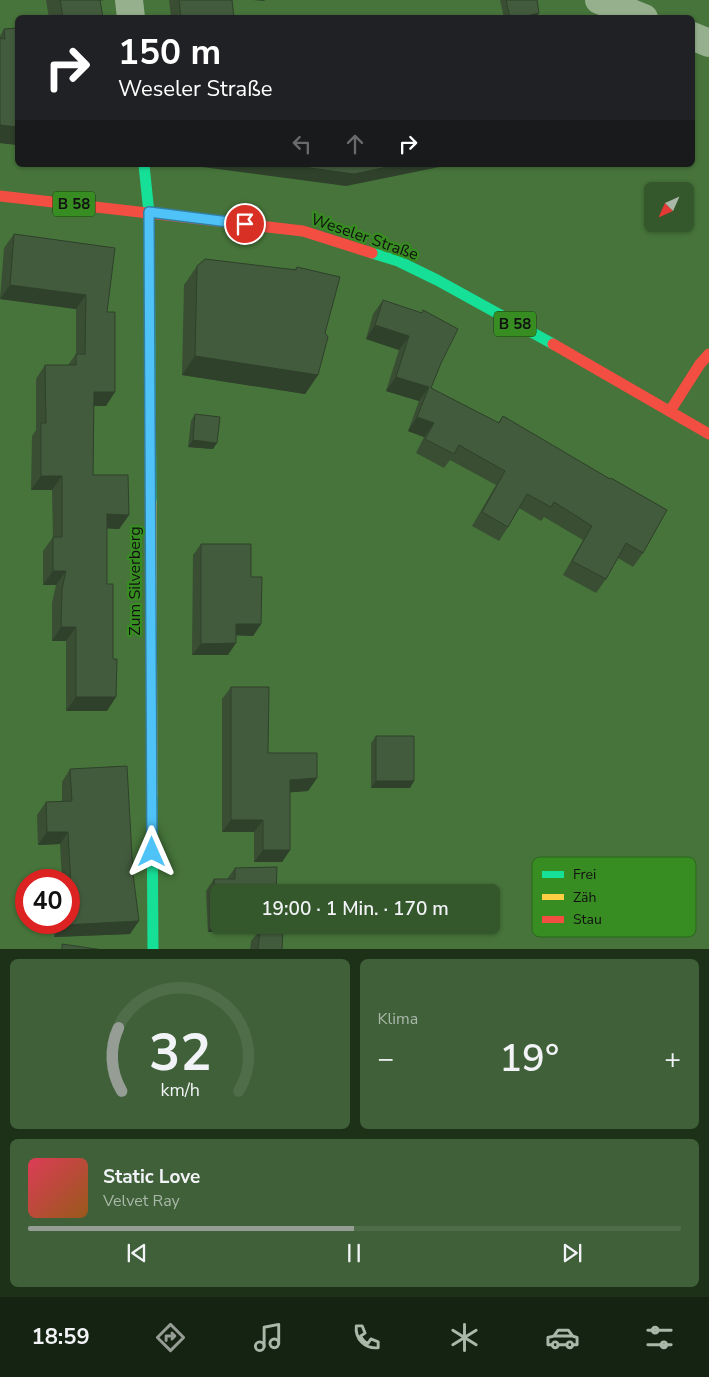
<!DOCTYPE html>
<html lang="de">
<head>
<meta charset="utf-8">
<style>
  :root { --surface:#34572c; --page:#3f6038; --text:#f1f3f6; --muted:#a9b8a9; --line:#4e6d48; --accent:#959d95 }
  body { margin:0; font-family:"Nunito Sans",sans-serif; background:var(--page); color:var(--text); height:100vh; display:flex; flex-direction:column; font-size:19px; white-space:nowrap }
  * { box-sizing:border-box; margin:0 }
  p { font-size:16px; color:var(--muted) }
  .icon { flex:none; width:28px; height:28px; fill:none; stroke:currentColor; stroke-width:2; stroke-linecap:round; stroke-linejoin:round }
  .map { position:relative; height:949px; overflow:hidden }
  .details { display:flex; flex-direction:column; gap:10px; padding:10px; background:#1d3018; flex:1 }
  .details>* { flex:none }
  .top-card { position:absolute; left:15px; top:15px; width:680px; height:152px; border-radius:8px; box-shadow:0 1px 4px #0004; background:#202124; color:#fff; overflow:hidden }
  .needle { width:32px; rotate:225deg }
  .buttons { position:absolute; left:644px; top:182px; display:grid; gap:10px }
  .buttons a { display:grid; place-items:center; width:50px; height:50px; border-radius:8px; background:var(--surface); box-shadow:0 1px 4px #0004; font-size:25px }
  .speed { position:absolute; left:15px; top:869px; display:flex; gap:10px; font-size:25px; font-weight:700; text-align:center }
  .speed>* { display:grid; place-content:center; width:65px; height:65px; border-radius:50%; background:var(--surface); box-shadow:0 1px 4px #0004; line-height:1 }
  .speed .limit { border:8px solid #d22; background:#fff; color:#111 }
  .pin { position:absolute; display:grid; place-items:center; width:42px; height:42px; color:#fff; margin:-21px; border:2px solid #fff; border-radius:50%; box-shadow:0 1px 5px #0007 }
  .me { position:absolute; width:55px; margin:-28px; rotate:0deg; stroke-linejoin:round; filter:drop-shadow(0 0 4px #0008) }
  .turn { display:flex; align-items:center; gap:18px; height:105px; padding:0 20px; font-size:22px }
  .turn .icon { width:65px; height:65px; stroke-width:2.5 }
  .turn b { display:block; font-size:35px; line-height:42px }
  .lanes { display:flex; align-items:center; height:48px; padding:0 20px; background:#0003; justify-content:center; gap:25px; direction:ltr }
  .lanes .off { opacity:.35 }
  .big { font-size:38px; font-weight:600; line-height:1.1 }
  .details .card { flex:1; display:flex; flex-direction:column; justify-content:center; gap:8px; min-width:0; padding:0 18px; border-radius:8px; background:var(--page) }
  .details .dial { align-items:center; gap:0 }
  .dial svg { height:130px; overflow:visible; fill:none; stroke:var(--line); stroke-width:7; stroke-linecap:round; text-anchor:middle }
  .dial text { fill:var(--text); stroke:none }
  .song { display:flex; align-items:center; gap:15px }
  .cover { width:60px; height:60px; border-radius:8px; background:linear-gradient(135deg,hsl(350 70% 55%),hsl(30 70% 35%)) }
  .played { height:5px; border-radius:2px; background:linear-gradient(90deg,var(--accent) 50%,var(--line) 50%) }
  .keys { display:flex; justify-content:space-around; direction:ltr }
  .heat { display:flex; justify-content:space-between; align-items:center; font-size:28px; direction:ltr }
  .details .tiles { flex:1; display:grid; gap:10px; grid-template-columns:1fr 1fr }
  .card:last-child { grid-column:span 2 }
  .trip { position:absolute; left:210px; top:884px; width:290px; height:50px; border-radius:8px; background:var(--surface); box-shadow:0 1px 4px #0004; font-weight:600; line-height:50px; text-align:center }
  .menu { display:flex; height:80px; justify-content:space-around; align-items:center; background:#152312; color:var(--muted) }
  .menu .icon { width:35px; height:35px }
  .menu .current { color:var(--accent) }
  .menu b { font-size:22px; color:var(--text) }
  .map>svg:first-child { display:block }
</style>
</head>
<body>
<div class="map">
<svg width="709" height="950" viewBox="0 0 709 950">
  <rect width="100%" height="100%" fill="#46743a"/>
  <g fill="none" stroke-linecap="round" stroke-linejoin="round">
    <path stroke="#96b08e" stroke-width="28" d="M129,0l2,18
      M599,0l45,18
      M692,36l17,7"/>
    <path stroke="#16e098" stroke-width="11" d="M144,165l5,48 2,289
      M372,253l26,8 39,19 116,64
      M152,795l1,155"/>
    <path stroke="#ffcf43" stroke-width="11" d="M151,502l1,293"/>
    <path stroke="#f24e42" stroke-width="11" d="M0,196l303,35 69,22
      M553,344l156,90
      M670,411l30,-47 9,-10"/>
  </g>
  <path fill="#3a4e34" d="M46,0h59l-5,1 3,17h-54z
    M169,0h63l2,18h-63z
    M500,0h37l2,13 -3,5h-32z
    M18,28v117l-18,-2v-107l4,-7z
    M14,234l93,78 -1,94h-12l-1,69 36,40 -10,14 -12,-1v183h-41v-70h-14v-38l4,-18h-13v-34l10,-14 -1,-47h-21l1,-54 4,-6v-51l9,-14h23l8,-11v-45l-76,-10 4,-51z
    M197,266l98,3 2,-2 28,66 -7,42 -13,19 -123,-19 2,-90z
    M383,300l58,63 -10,25 67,35 5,-7 140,137 -10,14 -15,-9 -12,21 -10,14 -33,-18 20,-35 -39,-23 -3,4 -22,-13 -11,19 -9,14 -27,-15 24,-41 -46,-25 -6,8 -28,-15 8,-16 -16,-6 11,-30 -33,-10 13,-41 -33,-11 7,-25z
    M195,414l18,35 -25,-2 3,-26z
    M201,544l50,33 10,47 -8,12 -17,-1 -8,20h-36l1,-100z
    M231,687l37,66 49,25 -9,13 -18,1v58l-8,12h-28v-30h-32v-133z
    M376,736l34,52h-39v-45z
    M70,769l60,165 -76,3v-15h15v-42h-7l-2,-36 -22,1 -1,-30 9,-13 16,-1v-19z
    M277,867l-58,58h53l-3,3 13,22h-32l1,-9 8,-10 -51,1 -2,-41 8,-12h13l8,-11z"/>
  <path fill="#2f402b" d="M253,0h12l-1,1z
    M539,13l-3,5h-18z
    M0,125l18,2v18l-18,-2z
    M187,165h262l-103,21z
    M10,285l76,10 -10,14 -76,-10z
    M375,325l34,11 -10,14 -33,-11z
    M195,356l123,19 -13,19 -123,-19z
    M396,377l33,10 -10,14 -33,-10z
    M94,392h21l-9,14h-22z
    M417,417l17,6 -10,14 -16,-6z
    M193,440l24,3 -4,6 -25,-2z
    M41,476h21l-10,14h-21z
    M107,514l22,1 -10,14 -21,-1z
    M53,571h13l-10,14h-13z
    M236,624h25l-8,12 -25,-1z
    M61,627h15l-10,14h-14z
    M236,643l-8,12h-36l9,-11z
    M76,697h40l-9,14h-41z
    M317,778l-9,13 -26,2 8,-13z
    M376,781h38l-4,7h-39z
    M231,820h32l-9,12h-32z
    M47,832h21l-8,12 -22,1z
    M263,850h27l-8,12h-28z
    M216,920h3v5h53l-4,6 -8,-2 -1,2 -51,1z
    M139,921l-9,13 -76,3 9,-12z"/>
  <path fill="#435b3d" stroke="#2f402b" d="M60,0h40l3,18h-40z
    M179,0h53l2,18h-53z
    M506,0h31l2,13 -21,5h-8z
    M18,28v99l-18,-2v-87l5,1 -1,-10z
    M289,165h108l-43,9z
    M14,234l101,14 -8,64h8v80h-21l-1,83h35l1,40 -22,-1v70h6v75h4l-1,38h-40v-70h-15l1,-38 4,-18h-13v-34h9v-61h-21v-53h5l-1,-58h31v-11h9l1,-59 -76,-10z
    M205,259l91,11 1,-3 43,10 -15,56 3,4 -10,38 -123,-19 2,-90z
    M383,300l39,13 1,-3 35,19 -17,34 -10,25 68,35 4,-7 107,63 1,-1 56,32 -24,43 -17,-10 -20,36 -34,-18 20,-35 -38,-24 -3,5 -24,-13 -19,33 -26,-15 23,-41 -46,-26 -5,9 -29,-15 9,-16 -17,-6 12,-30 -33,-10 13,-41 -34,-11z
    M195,414l25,3 -3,26 -24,-3z
    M201,544h50v33h11l-1,47h-25v19l-35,1z
    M231,687h38l-1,66h49v25l-27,2v70h-27v-30h-32z
    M376,736h38v45h-38z
    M127,766l6,108 6,47 -76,4v-3h6v-36h2l-3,-54h-21l-1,-30 26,-1 -2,-32z
    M277,867l-1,25h-57v28h-3l-2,-41h21v-11z
    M283,928l-1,22h-24l2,-21z
    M62,944l41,6h-41z"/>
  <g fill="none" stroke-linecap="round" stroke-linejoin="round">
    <defs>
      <path id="route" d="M152,852l-3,-640 96,12"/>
    </defs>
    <use href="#route" stroke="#337fa1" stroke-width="12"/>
    <use href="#route" stroke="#4fc3f7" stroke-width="9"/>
  </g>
  <g text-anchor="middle" stroke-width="4.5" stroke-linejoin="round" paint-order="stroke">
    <g fill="#378c22" stroke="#1c3616" stroke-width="1">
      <rect x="53" y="191.5" width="42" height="25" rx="4"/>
      <rect x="494" y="311.5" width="42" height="25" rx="4"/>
    </g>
    <g font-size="15" font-weight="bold" fill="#111">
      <text x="74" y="209">B 58</text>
      <text x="515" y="329">B 58</text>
    </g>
    <g font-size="16" fill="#111" stroke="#378c22">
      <text transform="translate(365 236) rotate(19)" y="6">Weseler Straße</text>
      <text transform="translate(134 581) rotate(-90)" y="6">Zum Silverberg</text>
    </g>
  </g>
  <rect x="532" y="857" width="164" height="80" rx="8" fill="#378c22" stroke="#2c671d" stroke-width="1"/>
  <rect x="542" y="871" width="22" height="7" fill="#16e098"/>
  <rect x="542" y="894" width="22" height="6" fill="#ffcf43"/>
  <rect x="542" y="916" width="22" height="7" fill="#f24e42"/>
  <g font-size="14" fill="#111">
    <text x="573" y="879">Frei</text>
    <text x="573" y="902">Zäh</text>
    <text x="573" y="924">Stau</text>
  </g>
</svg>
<div class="buttons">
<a><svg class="needle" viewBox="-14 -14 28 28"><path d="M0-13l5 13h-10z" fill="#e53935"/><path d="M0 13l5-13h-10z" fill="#a9b8a9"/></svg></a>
</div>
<div class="speed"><div class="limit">40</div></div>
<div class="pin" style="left:245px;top:224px;background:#d93025"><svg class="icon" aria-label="arrive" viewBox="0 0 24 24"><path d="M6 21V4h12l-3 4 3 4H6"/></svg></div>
<svg class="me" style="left:152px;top:852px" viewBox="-20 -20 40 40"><path d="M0-17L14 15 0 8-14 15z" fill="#4fc3f7" stroke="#fff" stroke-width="4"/></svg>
<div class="trip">19:00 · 1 Min. · 170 m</div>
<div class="top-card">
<div class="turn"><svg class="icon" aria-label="right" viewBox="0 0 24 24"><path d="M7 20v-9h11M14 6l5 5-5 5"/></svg><div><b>150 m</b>Weseler Straße</div></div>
<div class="lanes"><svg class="icon off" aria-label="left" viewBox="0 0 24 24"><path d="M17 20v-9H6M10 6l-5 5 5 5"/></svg><svg class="icon off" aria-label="ahead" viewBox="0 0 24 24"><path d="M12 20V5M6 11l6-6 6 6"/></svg><svg class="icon" aria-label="right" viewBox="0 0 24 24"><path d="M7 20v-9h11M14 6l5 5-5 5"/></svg></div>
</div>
</div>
<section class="details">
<div class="tiles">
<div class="card dial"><svg viewBox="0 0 100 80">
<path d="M14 69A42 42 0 1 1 86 69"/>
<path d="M14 69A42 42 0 0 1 12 30" stroke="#959d95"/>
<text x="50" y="56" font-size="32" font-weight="700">32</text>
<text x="50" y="72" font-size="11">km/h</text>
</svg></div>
<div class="card"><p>Klima</p>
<div class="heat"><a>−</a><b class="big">19°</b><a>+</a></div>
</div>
<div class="card">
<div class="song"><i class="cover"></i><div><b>Static Love</b><p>Velvet Ray</p></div></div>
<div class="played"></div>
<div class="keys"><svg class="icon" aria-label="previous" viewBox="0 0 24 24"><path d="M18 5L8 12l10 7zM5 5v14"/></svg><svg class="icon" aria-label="pause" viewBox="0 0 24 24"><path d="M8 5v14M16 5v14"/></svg><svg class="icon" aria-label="next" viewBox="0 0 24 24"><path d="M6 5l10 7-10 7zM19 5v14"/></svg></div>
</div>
</div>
</section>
<nav class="menu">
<b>18:59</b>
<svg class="icon current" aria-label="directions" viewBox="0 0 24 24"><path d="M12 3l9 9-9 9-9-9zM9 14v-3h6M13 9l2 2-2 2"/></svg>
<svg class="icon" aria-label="music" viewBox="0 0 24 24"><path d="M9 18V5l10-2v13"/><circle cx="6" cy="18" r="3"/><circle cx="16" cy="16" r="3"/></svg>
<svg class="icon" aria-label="phone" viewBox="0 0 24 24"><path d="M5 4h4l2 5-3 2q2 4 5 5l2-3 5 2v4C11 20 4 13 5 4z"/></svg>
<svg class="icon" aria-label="climate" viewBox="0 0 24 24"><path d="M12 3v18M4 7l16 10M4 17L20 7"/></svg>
<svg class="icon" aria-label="car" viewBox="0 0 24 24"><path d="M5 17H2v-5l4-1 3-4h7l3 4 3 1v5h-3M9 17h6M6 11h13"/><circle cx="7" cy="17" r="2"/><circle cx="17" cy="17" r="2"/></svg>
<svg class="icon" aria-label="filters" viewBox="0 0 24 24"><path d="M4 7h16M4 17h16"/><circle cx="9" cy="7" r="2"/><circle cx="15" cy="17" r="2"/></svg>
</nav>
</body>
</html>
